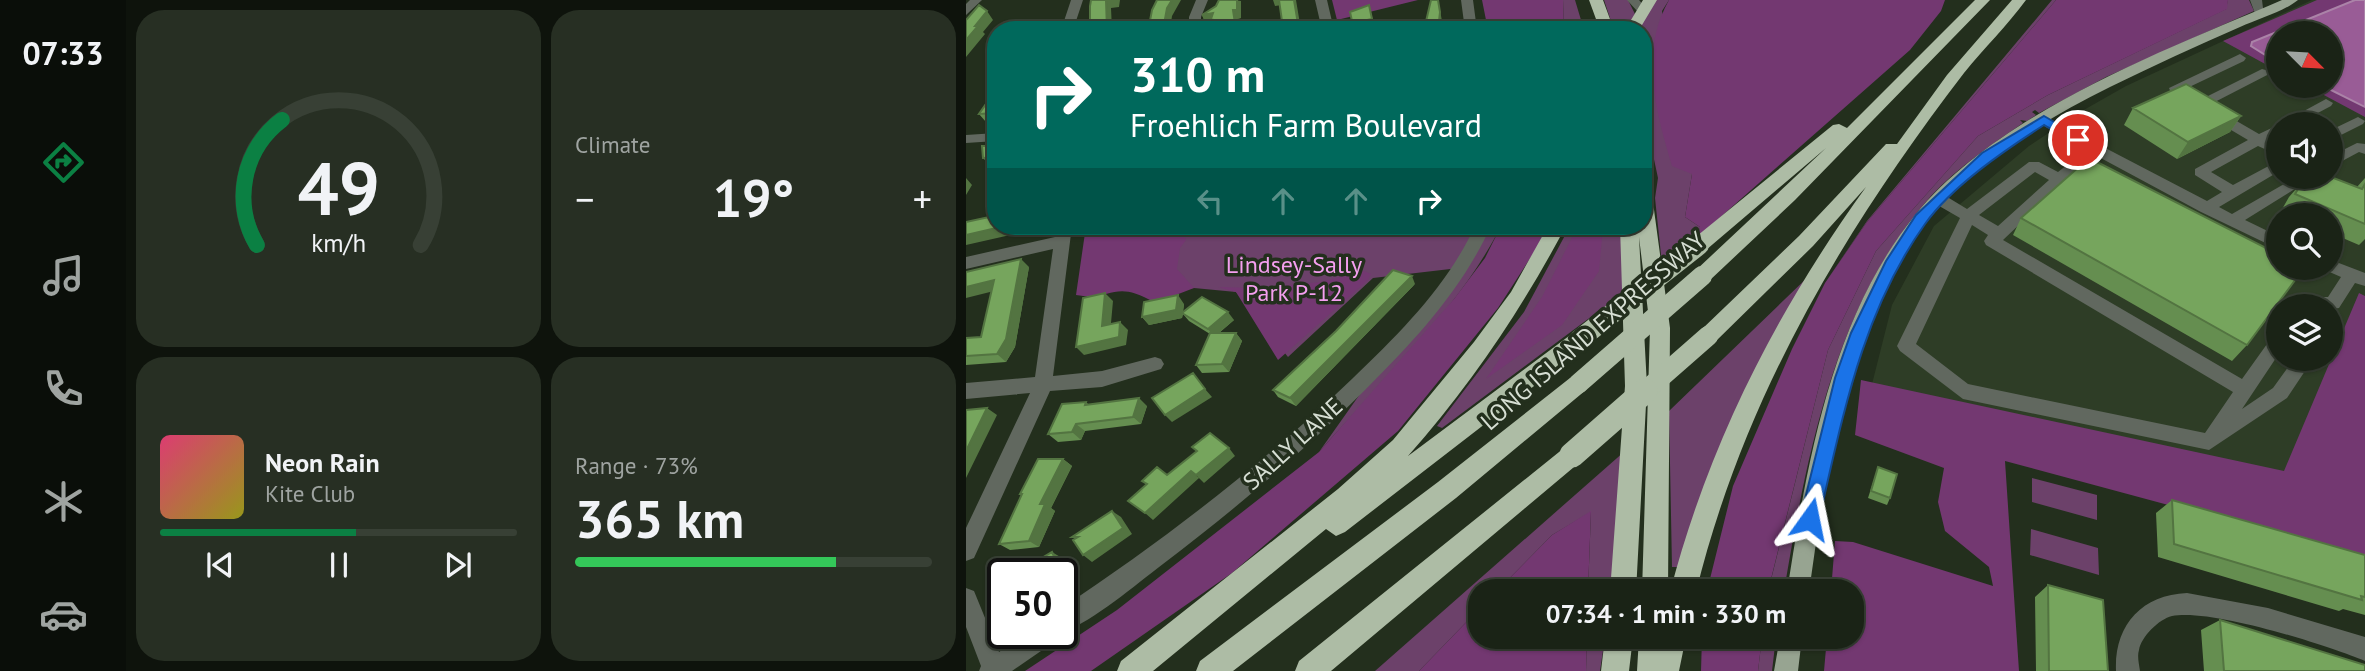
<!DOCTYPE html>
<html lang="en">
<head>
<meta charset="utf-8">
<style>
  :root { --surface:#1a2316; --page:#272f23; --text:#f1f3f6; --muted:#9fa4a1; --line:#384035; --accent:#0b8043 }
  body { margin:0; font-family:"PT Sans",sans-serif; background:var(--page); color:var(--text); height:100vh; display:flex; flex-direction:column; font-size:26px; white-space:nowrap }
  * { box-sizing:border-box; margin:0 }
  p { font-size:23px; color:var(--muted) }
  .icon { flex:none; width:38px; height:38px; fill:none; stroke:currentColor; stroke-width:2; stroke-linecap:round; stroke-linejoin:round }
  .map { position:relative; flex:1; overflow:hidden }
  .panel { display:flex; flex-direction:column; gap:10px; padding:10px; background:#0e130c; width:840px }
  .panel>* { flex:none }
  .hud { position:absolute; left:21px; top:21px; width:665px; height:214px; border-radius:28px; box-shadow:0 2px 5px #0004,0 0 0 2px var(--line); background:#00695c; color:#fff; overflow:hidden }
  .needle { width:46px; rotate:114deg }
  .buttons { position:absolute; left:1300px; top:21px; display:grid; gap:14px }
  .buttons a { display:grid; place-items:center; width:77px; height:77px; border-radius:50%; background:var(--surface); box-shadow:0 2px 5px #0004,0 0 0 2px var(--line); font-size:35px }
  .speed { position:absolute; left:21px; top:558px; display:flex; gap:14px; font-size:35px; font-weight:700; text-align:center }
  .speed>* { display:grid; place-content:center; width:91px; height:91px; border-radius:50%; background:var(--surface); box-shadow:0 2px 5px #0004,0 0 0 2px var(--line); line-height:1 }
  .speed .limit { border:4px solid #111; border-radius:10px; background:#fff; color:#111 }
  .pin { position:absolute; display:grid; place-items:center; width:60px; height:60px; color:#fff; margin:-30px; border:4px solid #fff; border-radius:50%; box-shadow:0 2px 7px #0007 }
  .me { position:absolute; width:77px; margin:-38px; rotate:12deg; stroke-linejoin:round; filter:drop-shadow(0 0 5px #0008) }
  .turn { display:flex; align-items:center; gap:24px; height:147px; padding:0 28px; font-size:32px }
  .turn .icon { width:91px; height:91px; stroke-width:2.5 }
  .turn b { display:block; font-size:49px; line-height:60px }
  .lanes { display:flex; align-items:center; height:66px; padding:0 28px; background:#0003; justify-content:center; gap:35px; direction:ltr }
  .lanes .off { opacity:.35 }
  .big { font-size:52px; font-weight:600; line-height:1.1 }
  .panel .card { flex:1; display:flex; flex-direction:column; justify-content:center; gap:10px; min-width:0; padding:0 24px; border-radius:28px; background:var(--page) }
  .panel .dial { align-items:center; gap:0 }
  .dial svg { height:182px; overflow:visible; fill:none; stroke:var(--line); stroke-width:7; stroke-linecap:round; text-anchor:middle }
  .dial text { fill:var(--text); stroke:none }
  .song { display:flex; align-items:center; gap:21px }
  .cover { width:84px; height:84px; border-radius:10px; background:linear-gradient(135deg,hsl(340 70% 55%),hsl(60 70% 35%)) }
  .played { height:7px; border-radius:4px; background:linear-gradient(90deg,var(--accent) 55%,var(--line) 55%) }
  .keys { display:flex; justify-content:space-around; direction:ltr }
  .heat { display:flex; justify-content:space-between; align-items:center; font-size:38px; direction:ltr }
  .charge { height:10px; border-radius:5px; background:linear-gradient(90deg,#34c759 73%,var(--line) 0) }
  .panel .tiles { flex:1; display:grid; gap:10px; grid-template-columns:repeat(2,1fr) }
  .trip { position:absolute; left:502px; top:579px; width:396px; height:70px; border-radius:28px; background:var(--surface); box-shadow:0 2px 5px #0004,0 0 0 2px var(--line); font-weight:600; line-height:70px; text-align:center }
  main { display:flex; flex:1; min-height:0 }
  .tabs { display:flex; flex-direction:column; width:126px; justify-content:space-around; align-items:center; background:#0a0e09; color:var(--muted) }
  .tabs .icon { width:49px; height:49px }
  .tabs .current { color:var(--accent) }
  .tabs b { font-size:32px; color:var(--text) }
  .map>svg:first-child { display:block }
</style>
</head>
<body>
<main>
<nav class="tabs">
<b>07:33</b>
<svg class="icon current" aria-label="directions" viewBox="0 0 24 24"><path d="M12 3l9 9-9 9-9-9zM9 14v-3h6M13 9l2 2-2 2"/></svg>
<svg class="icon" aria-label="music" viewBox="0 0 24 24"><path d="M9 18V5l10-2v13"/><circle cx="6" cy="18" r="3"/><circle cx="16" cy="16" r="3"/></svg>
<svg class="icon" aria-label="phone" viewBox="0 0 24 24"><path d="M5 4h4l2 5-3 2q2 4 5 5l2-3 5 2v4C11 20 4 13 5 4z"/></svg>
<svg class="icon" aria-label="climate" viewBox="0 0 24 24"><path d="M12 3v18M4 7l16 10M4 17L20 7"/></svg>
<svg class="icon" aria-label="car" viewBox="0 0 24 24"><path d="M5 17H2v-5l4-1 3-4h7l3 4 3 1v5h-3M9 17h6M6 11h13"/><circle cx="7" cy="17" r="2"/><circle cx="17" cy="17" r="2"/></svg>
</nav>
<section class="panel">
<div class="tiles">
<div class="card dial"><svg viewBox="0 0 100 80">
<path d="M14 69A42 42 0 1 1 86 69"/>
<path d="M14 69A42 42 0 0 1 25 14" stroke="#0b8043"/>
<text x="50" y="56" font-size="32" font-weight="700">49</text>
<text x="50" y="72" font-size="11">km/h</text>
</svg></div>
<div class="card"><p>Climate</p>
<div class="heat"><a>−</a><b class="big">19°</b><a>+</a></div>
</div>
<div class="card">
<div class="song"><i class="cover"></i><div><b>Neon Rain</b><p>Kite Club</p></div></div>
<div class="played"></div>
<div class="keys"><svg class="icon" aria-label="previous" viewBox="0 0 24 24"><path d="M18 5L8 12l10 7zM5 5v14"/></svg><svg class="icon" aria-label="pause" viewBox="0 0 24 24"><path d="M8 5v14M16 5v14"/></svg><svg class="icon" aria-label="next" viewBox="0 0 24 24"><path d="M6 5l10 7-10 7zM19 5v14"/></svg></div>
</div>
<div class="card"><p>Range · 73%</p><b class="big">365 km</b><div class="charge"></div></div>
</div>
</section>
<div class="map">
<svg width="1399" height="671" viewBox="0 0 1399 671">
  <rect width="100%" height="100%" fill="#232f1d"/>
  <path fill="#2e3d26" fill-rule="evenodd" d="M1346,0h53v511l-496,-115 23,-91 42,-79 95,-80 53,-35 44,-25zM1312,33h53v53h-53zM1312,124h53v53h-53zM1312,215h53v53h-53zM1312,306h53v53h-53z"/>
  <path fill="#6c416a" d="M597,0h12l9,30h-20z
    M638,0h24l7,14 -5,16h-16z
    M689,0h14l-7,11 30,163 -7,43 15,10 -1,9 -37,28 -7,-66 3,-20 -15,-70v-78h-6z
    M1086,0h4l-189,222 -42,61 42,-62z
    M1262,0h21l5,11 -148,66 -67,36 -4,-3 -3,2 4,3 -9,6 -7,-1 3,3c-32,22 -65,44 -92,73 -96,106 -124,259 -147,395l-16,1 60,-242 48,-99 102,-115 70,-41 178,-86z
    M208,226h327c-41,82 -121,157 -182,226l75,-106 65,-78 -86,10 -85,79 -52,-65 -42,-4 -44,3z
    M604,226h51l6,64 -185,138 -5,-2 87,-114z
    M845,274l-129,293h-10l-3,-156z
    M659,451l-14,140h-23l3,-79 -39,23 -55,56 -17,1v16l-61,63h-44z
    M1066,478l65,17v25l-65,-18z
    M1065,529l67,19 1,27 -69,-20z
    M621,637h18l-5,34h-14z
    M796,637h14l-4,34h-14z"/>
  <path fill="#733871" d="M366,0h86l-81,20z
    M516,0h81l1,30h-76z
    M703,0h276l-4,11 -31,39 -211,186 1,-9 -15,-10 7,-43 -20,-8c-16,-54 -33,-114 -3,-166z
    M1090,0h172l-1,9 -179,86 -70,41 -102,115 -48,99 -60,241h-61l26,-105 59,-137 33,-66 42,-61z
    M1351,0h38l-103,42 -1,4 27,17v8l-55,-30z
    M1341,86h16l42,21v10z
    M120,226h96l4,14 -6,8 -3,21 17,19 -39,15c-42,-25 -42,-1 -79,-8z
    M535,226h50l-53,82 -100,123 -166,142 -141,98h-66l92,-61 202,-158 135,-153 31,-41z
    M612,226h25l-4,45 -37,54 -76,54 56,-82z
    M398,271l7,3 -3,6 -90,80 -42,-68 -18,-5 40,1 63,-6z
    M1393,293l6,3v262l-360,-97 14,210h-195l3,-34h25v-45l-21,-1 4,-50 18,1 140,44 -4,-19 -44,-36 -7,-29 6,-34 -89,-33 6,-55 423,91z
    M625,511l-3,80h-91l55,-56z
    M514,608v29h107l-1,34h-167z
    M736,637h60l-4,34h-57z"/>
  <path fill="#995c96" stroke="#ab83a8" stroke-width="2" d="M1389,0h10v107l-42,-21h8v-53h-53v30l-27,-17 1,-4z"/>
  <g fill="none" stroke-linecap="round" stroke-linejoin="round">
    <path fill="#61685f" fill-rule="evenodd" d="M4,0h12l-16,15v-11z
      M105,0h12l-10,30h-12z
      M230,0h12l-7,17v13h-12v-13z
      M349,0h12l7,30h-12z
      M495,0h12l4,30h-12z
      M661,0h12l9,10 -10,2z
      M1284,0h12l2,16h-8z
      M1274,54l6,4 -2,3 -61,29 17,10 62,-31 11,3 -64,33 50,29 19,-9v9l-9,6 9,5v10l-20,-9 -47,26 22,13 45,-24v11l-59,35 13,7 64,-37h18l-69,43 33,16v13l-77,-37 -104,-56 -33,26 -61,58 239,139 30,-42 6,-2v20l-36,54 31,-21 21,-29h19l-26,39 -78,52 -246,-51 -63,-48 -3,-5 63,-128 -26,-15 -3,-4 3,-4h10l23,14 62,-47h10l19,10 28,-22 -47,-27 -2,-3 7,-4 163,85 15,-9 -27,-17v-6l53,-29 -76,-45 -3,-7zM1069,172l14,8 -51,46 -19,-11zM1006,225l16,10 -4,6 2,4 247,147 -28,41 -237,-49 -52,-40z
      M1360,99l7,4 -2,3 -34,18h-17z
      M1392,117l7,4 -2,3 -32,16v-10z
      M30,133v8l-30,2v-8z
      M1391,143l8,1v10l-6,-2 -28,15v-11z
      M90,226h16l-19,150 49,-5 53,-14 6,2 3,5 -3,5 -59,18 -52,4 -76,167 -8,3v-33l64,-135 -64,6v-16l69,-6 18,-128 -87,20v-12l89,-20z
      M509,226h16c-30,65 -76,114 -126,164 -63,63 -131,120 -202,174 -29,22 -67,55 -101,69v-25c103,-69 201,-144 291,-230 48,-46 94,-92 122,-152z
      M1365,260l34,13v13l-10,-3 -16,25 -6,1 -2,-3h-36c6,-13 20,-9 33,-9l13,-20 -16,-7 -1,-2h7z
      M0,588l8,3 25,61 28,-18h30l-3,8 -42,29h-33l2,-5 -15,-39z
      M1221,593l81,15 97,29v24c-39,-16 -154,-53 -193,-45 -13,3 -31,21 -33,34 -2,6 0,14 1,21h-24c-2,-45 25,-76 71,-78z"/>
    <path fill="#97a491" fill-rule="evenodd" d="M1316,0h16c-15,12 -40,19 -58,27 -44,19 -87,39 -130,60 -67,33 -135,76 -183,134 -80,97 -101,250 -118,371h-22c20,-129 44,-273 128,-377 84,-103 248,-164 367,-215z
      M814,637h22l-4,34h-24z"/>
    <path fill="#adbca5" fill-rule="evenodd" d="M623,0h14l11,30h-14z
      M677,0h14l-18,30h-14z
      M1009,0h15l-195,200 -86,81h-14l-3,-5 3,-5 131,-123 -120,102h-14l-3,-5 3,-5 141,-115 6,-1 8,4z
      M1046,0h14c-19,26 -42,48 -62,73 -121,158 -220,324 -268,519h-26c39,-149 106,-280 196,-405l-53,59 -98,96h-14l-4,-6 4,-6 98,-94 87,-92h11l50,-69z
      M677,189l9,6 18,133 -2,264h-26l8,-264 -11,-91 8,149 -11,206h-26l15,-206 -5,-160h23z
      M582,226h18c-45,84 -94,158 -158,230l165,-123h14l4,6 -4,6 -242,187 -9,4 -10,-7 -173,142h-36l4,-10 217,-172 55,-49 81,-98 37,-50z
      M612,375l8,3 3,6 -3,6 -130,108 -223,173h-37l4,-10 238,-179 132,-104z
      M606,445l8,3 4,7 -4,7 -249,209h-36l4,-10 265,-213z
      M639,637h28l-4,34h-28z
      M673,637h47l-7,34h-42z"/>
    <path stroke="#adbca5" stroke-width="20" d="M614,339l119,-94
      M612,384l124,-108
      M677,393l65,-57"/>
    <path stroke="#adbca5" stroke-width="25" d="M606,455l73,-64"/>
  </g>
  <path fill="#658e50" d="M275,1v17l-5,1 3,11h-19l-5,-3 -2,-4 -7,1 -4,-9z
    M30,97v25h-10l-7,-8 14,-13z
    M1167,108l108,8 -11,16 -53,27 -53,-34z
    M30,146v20h-5l-8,-8z
    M1399,178v61l-6,6 -28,-12v-18h-40l-10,-4 8,-14 14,-16 54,6z
    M1055,218l226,127 -15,16 -219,-126z
    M63,267l-14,80 -9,15 -40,3v-27l15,-1z
    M449,284l-119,122 -18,-9 -5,-7z
    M218,304l-1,8 51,8 -15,13h17l6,8 -13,31 -27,1 -6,-8 14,-31 -21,-13 -6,-7 -1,4 -33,7 -7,-8z
    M120,402l2,2 59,2 -6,18 -56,7 -4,9 -23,2 -10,-8z
    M97,459l9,7 -21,42 4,3 -16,36 -29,3 -11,-6 23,-49 -2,-1z
    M912,467l12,31 -3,7 -19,-7z
    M1206,500l193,55v60l-22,-6 -4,2 -181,-54 -2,-44z
    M1082,585l60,86h-72l-1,-74z
    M1254,620l145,51h-161l-3,-41z"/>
  <path fill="#537441" d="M140,0h14l-1,7 -8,1 1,22h-5z
    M206,0h9l-9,16 -2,14h-3l-2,-11 2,-11z
    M268,0l7,1v17l-5,1 3,11h-3l-3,-20z
    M307,0h7l2,5 -7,1z
    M328,0h2l5,30h-2z
    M472,0l4,21 -1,9h-3z
    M403,5l6,22 -6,1 -2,-8z
    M21,11l6,9 -10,12 2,2 -19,23v-17l9,-14z
    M247,13l-2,6 2,4 -7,1 -4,-9z
    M74,20l6,9 -1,1h-13z
    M1275,116l-11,16 -53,27 11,-17z
    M0,178l6,7 -6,10z
    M39,226h28l-1,4 -66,15v-10z
    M55,259l8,8 -14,80 -9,15 -9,-8z
    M446,276l3,8 -119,122 -6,-8z
    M28,280l8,9 -36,9v-11z
    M139,293l8,8 -3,33 -8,-8z
    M212,295l6,9 -2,14 -33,7 -7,-8z
    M262,312l6,8 -20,17 -6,-8z
    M154,322l8,8 -2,15 -42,10 -8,-8z
    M270,333l6,8 -13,31 -7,-8z
    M239,389l7,8 -40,25 -7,-7z
    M173,398l8,8 -6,18 -8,-7z
    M21,408l10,7 -31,63v-27z
    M110,424l9,7 -4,9 -9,-8z
    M263,448l6,8 -31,27 -8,-8z
    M97,459l9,7 -21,42 4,3 -16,36 -10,-6 11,-37z
    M225,471l8,7 -46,42 -8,-7z
    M146,511l9,6 11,17 -40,28 -9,-7z
    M86,552l10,6 9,20 -9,5v-9h-5z"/>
  <path fill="#76a55d" stroke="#537441" stroke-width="2" d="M125,0h15l1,30h-17v-24z
    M191,0h15l-5,8 -2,11 2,11h-17l-1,-4 3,-16z
    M253,0h18v10h-4l3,20h-16l-2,-8 -7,-3 2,-6 -11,2 14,-9z
    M313,0h15l5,30h-23l7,-2z
    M465,0h7l2,12 -2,18h-14z
    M13,5l8,6 -12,15h3l-12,14v-20z
    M403,5l3,14 -5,1 2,10h-15l-4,-18z
    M59,20h15l-8,10h-14z
    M1220,84l55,32 -53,26 -55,-34z
    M30,97v16l-17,1 9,-13h5z
    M16,146h14v11l-13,1z
    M1123,158l189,96v14h26l-57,77 -226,-127z
    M1344,177h21l31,12 3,-5v40l-70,-30 8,-13z
    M29,211h1v15h9l-39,9v-13l28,-6z
    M55,259l-15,80 -9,15 -31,2v-18l15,-1 13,-57 -28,7v-15z
    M427,270l19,6 -122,122 -17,-8 63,-59z
    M139,293l-3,33 18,-4 -1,15 -43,10 7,-49z
    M212,295l-2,15 -34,7 2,-15z
    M236,297l26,15 -20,17 -26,-16z
    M244,333h26l-14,31 -26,1z
    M227,373l12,16 -40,26 -13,-17z
    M173,398l-6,19 -57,7 -4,8 -24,2 14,-30 24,-2 -1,3z
    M21,408l-21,43v-41z
    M244,433l19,15 -33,27 -5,-4 -46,42 -17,-12 19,-17 -5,-3 15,-14 10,8 30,-24 -5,-4z
    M72,459h25l-23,45h5l-16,37 -30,3 23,-50h-2z
    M912,467l19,7 -7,24 -19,-7z
    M1206,500l193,55v42l-4,-1 1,4 -188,-56z
    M146,511l11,17 -40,27 -10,-15 5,-3h-6z
    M86,552l9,20 -4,2h-42z
    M1082,585l55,15 5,71h-59z
    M1254,620l145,45v6h-141z"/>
  <path fill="#1a73e8" stroke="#114b97" stroke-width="2" d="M1078,116l41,24 -11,3 -30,-18c-39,25 -92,61 -119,99 -63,88 -82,192 -106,295l-3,6 -6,3 -7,-3 -3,-6 35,-141 16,-45 35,-72 30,-46 66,-62z"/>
  <g text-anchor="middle" stroke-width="7" stroke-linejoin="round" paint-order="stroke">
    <g font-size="24" fill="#f49fef" stroke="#232f1d">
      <text x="328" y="273">Lindsey-Sally<tspan x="328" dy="28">Park P-12</tspan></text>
    </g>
    <g font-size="24" fill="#d6ded3" stroke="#232f1d">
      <text transform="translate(627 331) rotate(-41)" y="8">LONG ISLAND EXPRESSWAY</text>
      <text transform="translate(327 444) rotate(-42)" y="8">SALLY LANE</text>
    </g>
  </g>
</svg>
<div class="buttons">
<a><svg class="needle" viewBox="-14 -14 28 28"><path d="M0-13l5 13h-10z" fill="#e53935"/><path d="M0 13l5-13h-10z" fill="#9fa4a1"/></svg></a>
<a><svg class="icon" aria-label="sound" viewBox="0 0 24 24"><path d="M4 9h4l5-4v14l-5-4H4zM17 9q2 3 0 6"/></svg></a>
<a><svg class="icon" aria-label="search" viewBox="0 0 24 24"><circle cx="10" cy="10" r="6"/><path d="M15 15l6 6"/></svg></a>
<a><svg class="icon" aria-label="layers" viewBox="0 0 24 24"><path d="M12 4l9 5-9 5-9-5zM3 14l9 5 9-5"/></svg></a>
</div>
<div class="speed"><div class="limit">50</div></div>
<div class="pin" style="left:1112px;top:140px;background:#d93025"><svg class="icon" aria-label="arrive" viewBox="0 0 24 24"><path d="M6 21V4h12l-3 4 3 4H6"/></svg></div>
<svg class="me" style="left:844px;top:519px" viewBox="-20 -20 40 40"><path d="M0-17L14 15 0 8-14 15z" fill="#1a73e8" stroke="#fff" stroke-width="4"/></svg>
<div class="trip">07:34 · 1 min · 330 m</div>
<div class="hud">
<div class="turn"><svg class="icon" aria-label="right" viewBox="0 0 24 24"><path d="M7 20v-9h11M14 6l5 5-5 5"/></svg><div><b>310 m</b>Froehlich Farm Boulevard</div></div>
<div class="lanes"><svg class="icon off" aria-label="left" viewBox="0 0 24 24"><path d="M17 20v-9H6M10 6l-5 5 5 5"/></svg><svg class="icon off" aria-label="ahead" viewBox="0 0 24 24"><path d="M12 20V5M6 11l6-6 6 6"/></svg><svg class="icon off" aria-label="ahead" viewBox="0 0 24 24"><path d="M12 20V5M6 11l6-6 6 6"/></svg><svg class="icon" aria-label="right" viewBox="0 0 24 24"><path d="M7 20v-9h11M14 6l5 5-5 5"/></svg></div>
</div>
</div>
</main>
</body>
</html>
